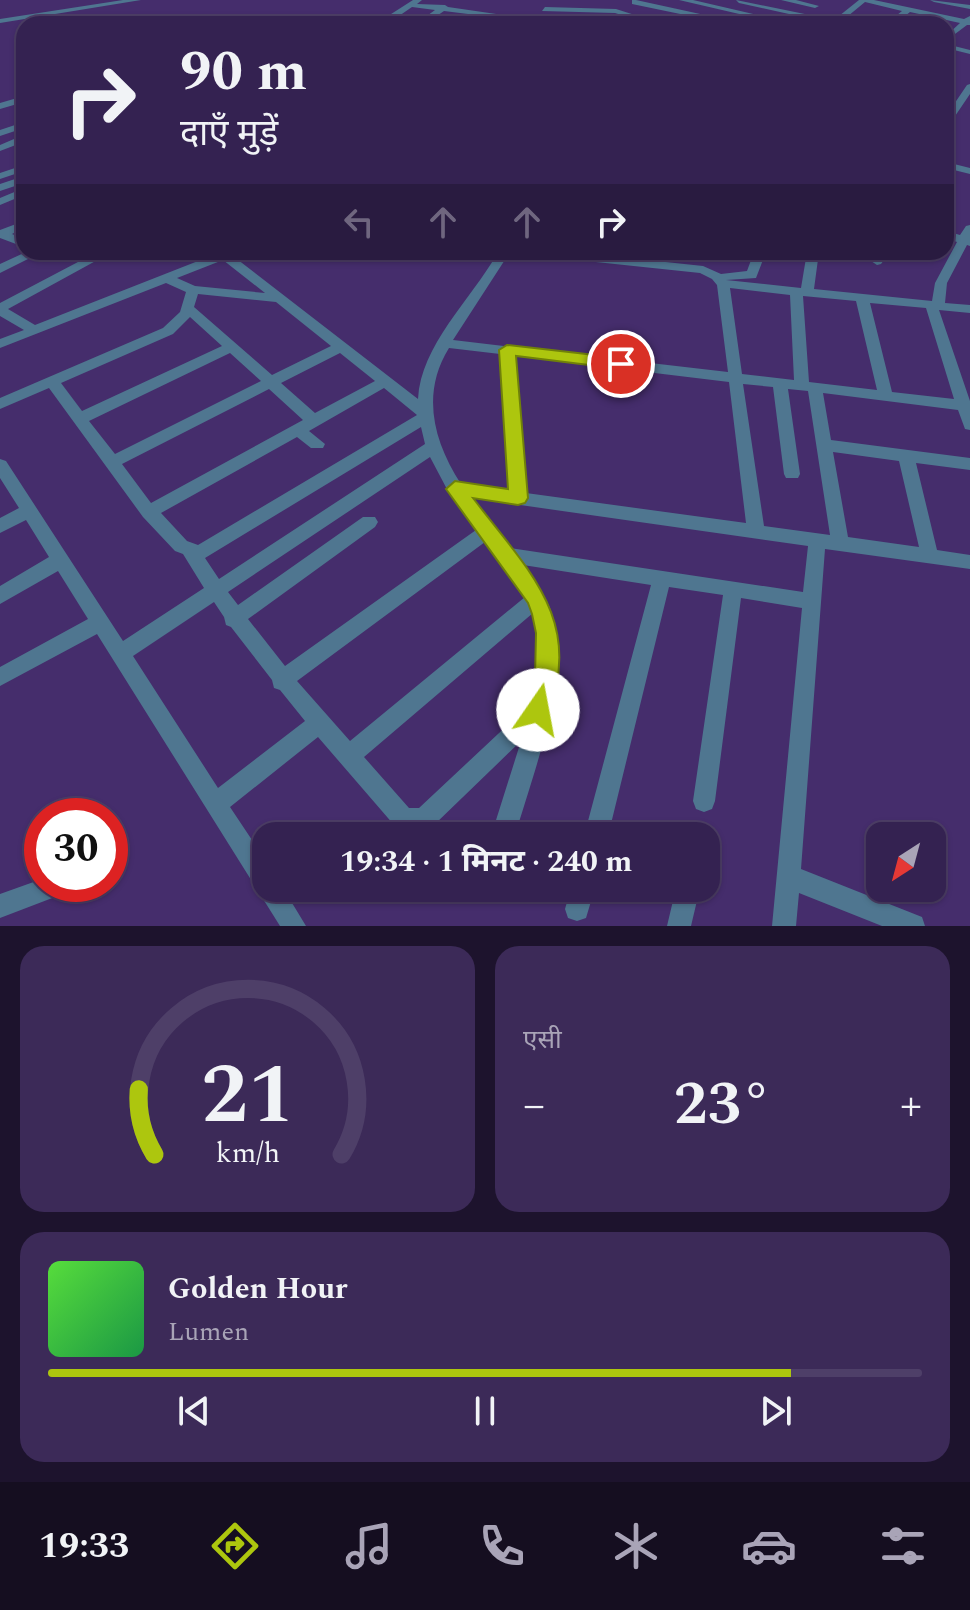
<!DOCTYPE html>
<html lang="hi">
<head>
<meta charset="utf-8">
<style>
  :root { --surface:#342251; --page:#3c2a58; --text:#f1f3f6; --muted:#a9a4b7; --line:#4e3f68; --accent:#adc60e }
  body { margin:0; font-family:Spectral,"Noto Sans Devanagari",serif; background:var(--page); color:var(--text); height:100vh; display:flex; flex-direction:column; font-size:30px; white-space:nowrap }
  * { box-sizing:border-box; margin:0 }
  p { font-size:26px; color:var(--muted) }
  .icon { flex:none; width:44px; height:44px; fill:none; stroke:currentColor; stroke-width:2; stroke-linecap:round; stroke-linejoin:round }
  .map { position:relative; height:926px; overflow:hidden }
  .sheet { display:flex; flex-direction:column; gap:20px; padding:20px; background:#1d132d; flex:1 }
  .sheet>* { flex:none }
  .hud { position:absolute; left:16px; top:16px; width:938px; height:244px; border-radius:24px; box-shadow:0 2px 6px #0004,0 0 0 2px var(--line); background:#342251; color:var(--text); overflow:hidden }
  .needle { width:52px; rotate:216deg }
  .controls { position:absolute; left:866px; top:822px; display:grid; gap:16px }
  .controls a { display:grid; place-items:center; width:80px; height:80px; border-radius:16px; background:var(--surface); box-shadow:0 2px 6px #0004,0 0 0 2px var(--line); font-size:40px }
  .speed { position:absolute; left:24px; top:798px; display:flex; gap:16px; font-size:40px; font-weight:700; text-align:center }
  .speed>* { display:grid; place-content:center; width:104px; height:104px; border-radius:50%; background:var(--surface); box-shadow:0 2px 6px #0004,0 0 0 2px var(--line); line-height:1 }
  .speed .limit { border:12px solid #d22; background:#fff; color:#111 }
  .pin { position:absolute; display:grid; place-items:center; width:68px; height:68px; color:#fff; margin:-34px; border:4px solid #fff; border-radius:50%; box-shadow:0 2px 8px #0007 }
  .me { position:absolute; width:88px; margin:-44px; rotate:12deg; stroke-linejoin:round; filter:drop-shadow(0 0 6px #0008) }
  .turn { display:flex; align-items:center; gap:28px; height:168px; padding:0 32px; font-size:36px }
  .turn .icon { width:104px; height:104px; stroke-width:2.5 }
  .turn b { display:block; font-size:56px; line-height:68px }
  .lanes { display:flex; align-items:center; height:76px; padding:0 32px; background:#0003; justify-content:center; gap:40px; direction:ltr }
  .lanes .off { opacity:.35 }
  .big { font-size:60px; font-weight:700; line-height:1.1 }
  .sheet .tile { flex:1; display:flex; flex-direction:column; justify-content:center; gap:12px; min-width:0; padding:0 28px; border-radius:24px; background:var(--page) }
  .sheet .dial { align-items:center; gap:0 }
  .dial svg { height:208px; overflow:visible; fill:none; stroke:var(--line); stroke-width:7; stroke-linecap:round; text-anchor:middle }
  .dial text { fill:var(--text); stroke:none }
  .song { display:flex; align-items:center; gap:24px }
  .cover { width:96px; height:96px; border-radius:12px; background:linear-gradient(135deg,hsl(110 70% 55%),hsl(140 70% 35%)) }
  .played { height:8px; border-radius:4px; background:linear-gradient(90deg,var(--accent) 85%,var(--line) 85%) }
  .keys { display:flex; justify-content:space-around; direction:ltr }
  .heat { display:flex; justify-content:space-between; align-items:center; font-size:44px; direction:ltr }
  .sheet .tiles { flex:1; display:grid; gap:20px; grid-template-columns:1fr 1fr }
  .tile:last-child { grid-column:span 2 }
  .trip { position:absolute; left:252px; top:822px; width:468px; height:80px; border-radius:24px; background:var(--surface); box-shadow:0 2px 6px #0004,0 0 0 2px var(--line); font-weight:700; line-height:80px; text-align:center }
  .tab-bar { display:flex; height:128px; justify-content:space-around; align-items:center; background:#150e20; color:var(--muted) }
  .tab-bar .icon { width:56px; height:56px }
  .tab-bar .active { color:var(--accent) }
  .tab-bar b { font-size:36px; color:var(--text) }
  .map>svg:first-child { display:block }
</style>
</head>
<body>
<div class="map">
<svg width="970" height="926" viewBox="0 0 970 926">
  <rect width="100%" height="100%" fill="#452d6c"/>
  <g fill="none" stroke-linecap="round" stroke-linejoin="round">
    <path fill="#4f7690" fill-rule="evenodd" d="M123,0h18l-141,23v-4z
      M413,0h9l-5,4 28,1 3,2 97,14 -4,2 -97,-12 -19,13h-9l19,-14 -23,-3 -16,11 6,6h-9l-5,-4v-4z
      M636,0l78,17 4,2 -4,2 -82,-17v-4z
      M679,0h14l103,24h-14z
      M736,0l98,20 25,-20h15l90,19 6,-3v9h-3l-16,12 -4,-2 13,-12 -50,-11 -15,12h-9l16,-13 -37,-9 -23,19 6,3h-14l-95,-21z
      M781,0h15l23,6 -4,2z
      M930,0l40,5v4l-36,-7z
      M545,7l71,2 47,15h-12l-36,-11 -73,-2z
      M946,44l24,6v4l-24,-6z
      M970,84v10l-21,31 -3,1v-10l21,-31z
      M24,96v6l-24,7v-6z
      M24,122v6l-24,8v-6z
      M19,132h5l-3,11 -21,8v-6l14,-6z
      M946,162l24,6v6l-24,-6z
      M24,165v6l-24,8v-6z
      M24,176v7l-24,8v-7z
      M24,188v7l-24,10v-7z
      M24,221v7l-12,6 12,5v8l-24,-9v-8z
      M970,225v21l-3,-1 -20,38 -2,20 25,2v8l-31,-3 31,91v29l-5,-1 -7,-19 -135,-17 8,47 139,18v12l-54,-7 21,87 33,5v14l-145,-20 -24,320 121,48 3,9h-43l-83,-33 -3,33h-24l30,-318 -61,-10 -26,203 -3,8 -8,3 -8,-3 -3,-8 30,-206 -54,-8 -61,249h-24l67,-251 -128,-20c14,18 27,36 32,59 13,61 -23,152 -40,212h-24l30,-95 -87,84 -21,7 -19,-7 -76,-88 -88,70 36,54v27h17l23,38h-26l-183,-292 -97,52v-19l88,-48 -30,-48 -58,33v-18l49,-29 -23,-37 -26,13v-15l19,-10 -19,-30v-19l6,2 117,180 81,-53 -21,-34 -8,-3 -32,-34 -94,-129 -49,21v-11l163,-70 17,-16 6,-20 -20,-9 -166,65v-9l24,-9 -24,-14v-13l97,-51h15l-104,57 27,16 186,-73h17l-5,4 185,143c3,-55 54,-100 80,-147h12l-57,88 275,32 -11,-87 -5,-6 -12,-6 -161,-17 -6,-4h39l131,14 18,8 26,-3 7,-19h12l-10,26 -30,2 75,8 6,-36h12l-5,37 118,12 3,-18 22,-41 -11,-4v-7l14,4 6,-9zM223,260l42,33 -70,-7 -18,-8zM730,288l60,7 4,85 -52,-6zM198,294l78,8 55,44 -59,29 -78,-68zM803,296l53,5 21,89 -68,-8zM870,303l56,5 28,91 -62,-7zM190,317l32,29 -140,65 -21,-28 112,-49zM449,348l51,6 9,136 -48,-6c-28,-43 -40,-91 -12,-136zM230,353l31,28 -146,73 -26,-33zM340,353l35,28 -60,32 -34,-30zM514,356l215,26 17,141 -220,-30zM743,384l30,3 11,87 2,4h12l2,-4 -12,-85 20,2 22,144 -66,-9zM384,388l33,27 -219,130 -11,-4 -26,-28 136,-76 14,11h12l2,-4 -16,-13zM269,389l34,31 -152,83 -29,-39zM421,427l4,17 -206,135 -14,-21zM833,452l66,9 20,86 -71,-10zM430,457l19,36 27,37 -191,136 -37,-47 127,-92 3,-5 -3,-5h-12l-125,88 -10,-13zM471,498l337,48 -5,46 -293,-44zM485,542l40,55 -175,144 -53,-60zM214,602l10,15 2,8 5,2 41,53 2,8 6,2 25,31 -87,67 -85,-132zM533,613l4,21v24l-7,46 -111,104h-10l-45,-51z
      M26,252h16l-42,21v-9z
      M878,252h12l-9,12 -4,1 -6,-4z
      M42,879v5h30l-4,8 -68,26v-24z
      M571,888h24l-9,30 -9,3 -9,-3 -3,-9z
      M676,888h24l-9,38h-24z"/>
  </g>
  <path fill="#adc60e" stroke="#708109" stroke-width="2" d="M507,345l114,13 8,6 -8,5 -105,-13 12,142 -3,5 -7,2 -45,-7c54,71 114,124 73,220l-8,3 -9,-3 -3,-8 9,-32 1,-45 -4,-19 -4,-11 -82,-114 9,-8 53,8 -9,-139z"/>
</svg>
<div class="controls">
<a><svg class="needle" viewBox="-14 -14 28 28"><path d="M0-13l5 13h-10z" fill="#e53935"/><path d="M0 13l5-13h-10z" fill="#a9a4b7"/></svg></a>
</div>
<div class="speed"><div class="limit">30</div></div>
<div class="pin" style="left:621px;top:364px;background:#d93025"><svg class="icon" aria-label="arrive" viewBox="0 0 24 24"><path d="M6 21V4h12l-3 4 3 4H6"/></svg></div>
<svg class="me" style="left:538px;top:710px" viewBox="-20 -20 40 40"><circle r="19" fill="#fff"/><path d="M0-13L10 11 0 6-10 11z" fill="#adc60e"/></svg>
<div class="trip">19:34 · 1 मिनट · 240 m</div>
<div class="hud">
<div class="turn"><svg class="icon" aria-label="right" viewBox="0 0 24 24"><path d="M7 20v-9h11M14 6l5 5-5 5"/></svg><div><b>90 m</b>दाएँ मुड़ें</div></div>
<div class="lanes"><svg class="icon off" aria-label="left" viewBox="0 0 24 24"><path d="M17 20v-9H6M10 6l-5 5 5 5"/></svg><svg class="icon off" aria-label="ahead" viewBox="0 0 24 24"><path d="M12 20V5M6 11l6-6 6 6"/></svg><svg class="icon off" aria-label="ahead" viewBox="0 0 24 24"><path d="M12 20V5M6 11l6-6 6 6"/></svg><svg class="icon" aria-label="right" viewBox="0 0 24 24"><path d="M7 20v-9h11M14 6l5 5-5 5"/></svg></div>
</div>
</div>
<section class="sheet">
<div class="tiles">
<div class="tile dial"><svg viewBox="0 0 100 80">
<path d="M14 69A42 42 0 1 1 86 69"/>
<path d="M14 69A42 42 0 0 1 8 44" stroke="#adc60e"/>
<text x="50" y="56" font-size="32" font-weight="700">21</text>
<text x="50" y="72" font-size="11">km/h</text>
</svg></div>
<div class="tile"><p>एसी</p>
<div class="heat"><a>−</a><b class="big">23°</b><a>+</a></div>
</div>
<div class="tile">
<div class="song"><i class="cover"></i><div><b>Golden Hour</b><p>Lumen</p></div></div>
<div class="played"></div>
<div class="keys"><svg class="icon" aria-label="previous" viewBox="0 0 24 24"><path d="M18 5L8 12l10 7zM5 5v14"/></svg><svg class="icon" aria-label="pause" viewBox="0 0 24 24"><path d="M8 5v14M16 5v14"/></svg><svg class="icon" aria-label="next" viewBox="0 0 24 24"><path d="M6 5l10 7-10 7zM19 5v14"/></svg></div>
</div>
</div>
</section>
<nav class="tab-bar">
<b>19:33</b>
<svg class="icon active" aria-label="directions" viewBox="0 0 24 24"><path d="M12 3l9 9-9 9-9-9zM9 14v-3h6M13 9l2 2-2 2"/></svg>
<svg class="icon" aria-label="music" viewBox="0 0 24 24"><path d="M9 18V5l10-2v13"/><circle cx="6" cy="18" r="3"/><circle cx="16" cy="16" r="3"/></svg>
<svg class="icon" aria-label="phone" viewBox="0 0 24 24"><path d="M5 4h4l2 5-3 2q2 4 5 5l2-3 5 2v4C11 20 4 13 5 4z"/></svg>
<svg class="icon" aria-label="climate" viewBox="0 0 24 24"><path d="M12 3v18M4 7l16 10M4 17L20 7"/></svg>
<svg class="icon" aria-label="car" viewBox="0 0 24 24"><path d="M5 17H2v-5l4-1 3-4h7l3 4 3 1v5h-3M9 17h6M6 11h13"/><circle cx="7" cy="17" r="2"/><circle cx="17" cy="17" r="2"/></svg>
<svg class="icon" aria-label="filters" viewBox="0 0 24 24"><path d="M4 7h16M4 17h16"/><circle cx="9" cy="7" r="2"/><circle cx="15" cy="17" r="2"/></svg>
</nav>
</body>
</html>
